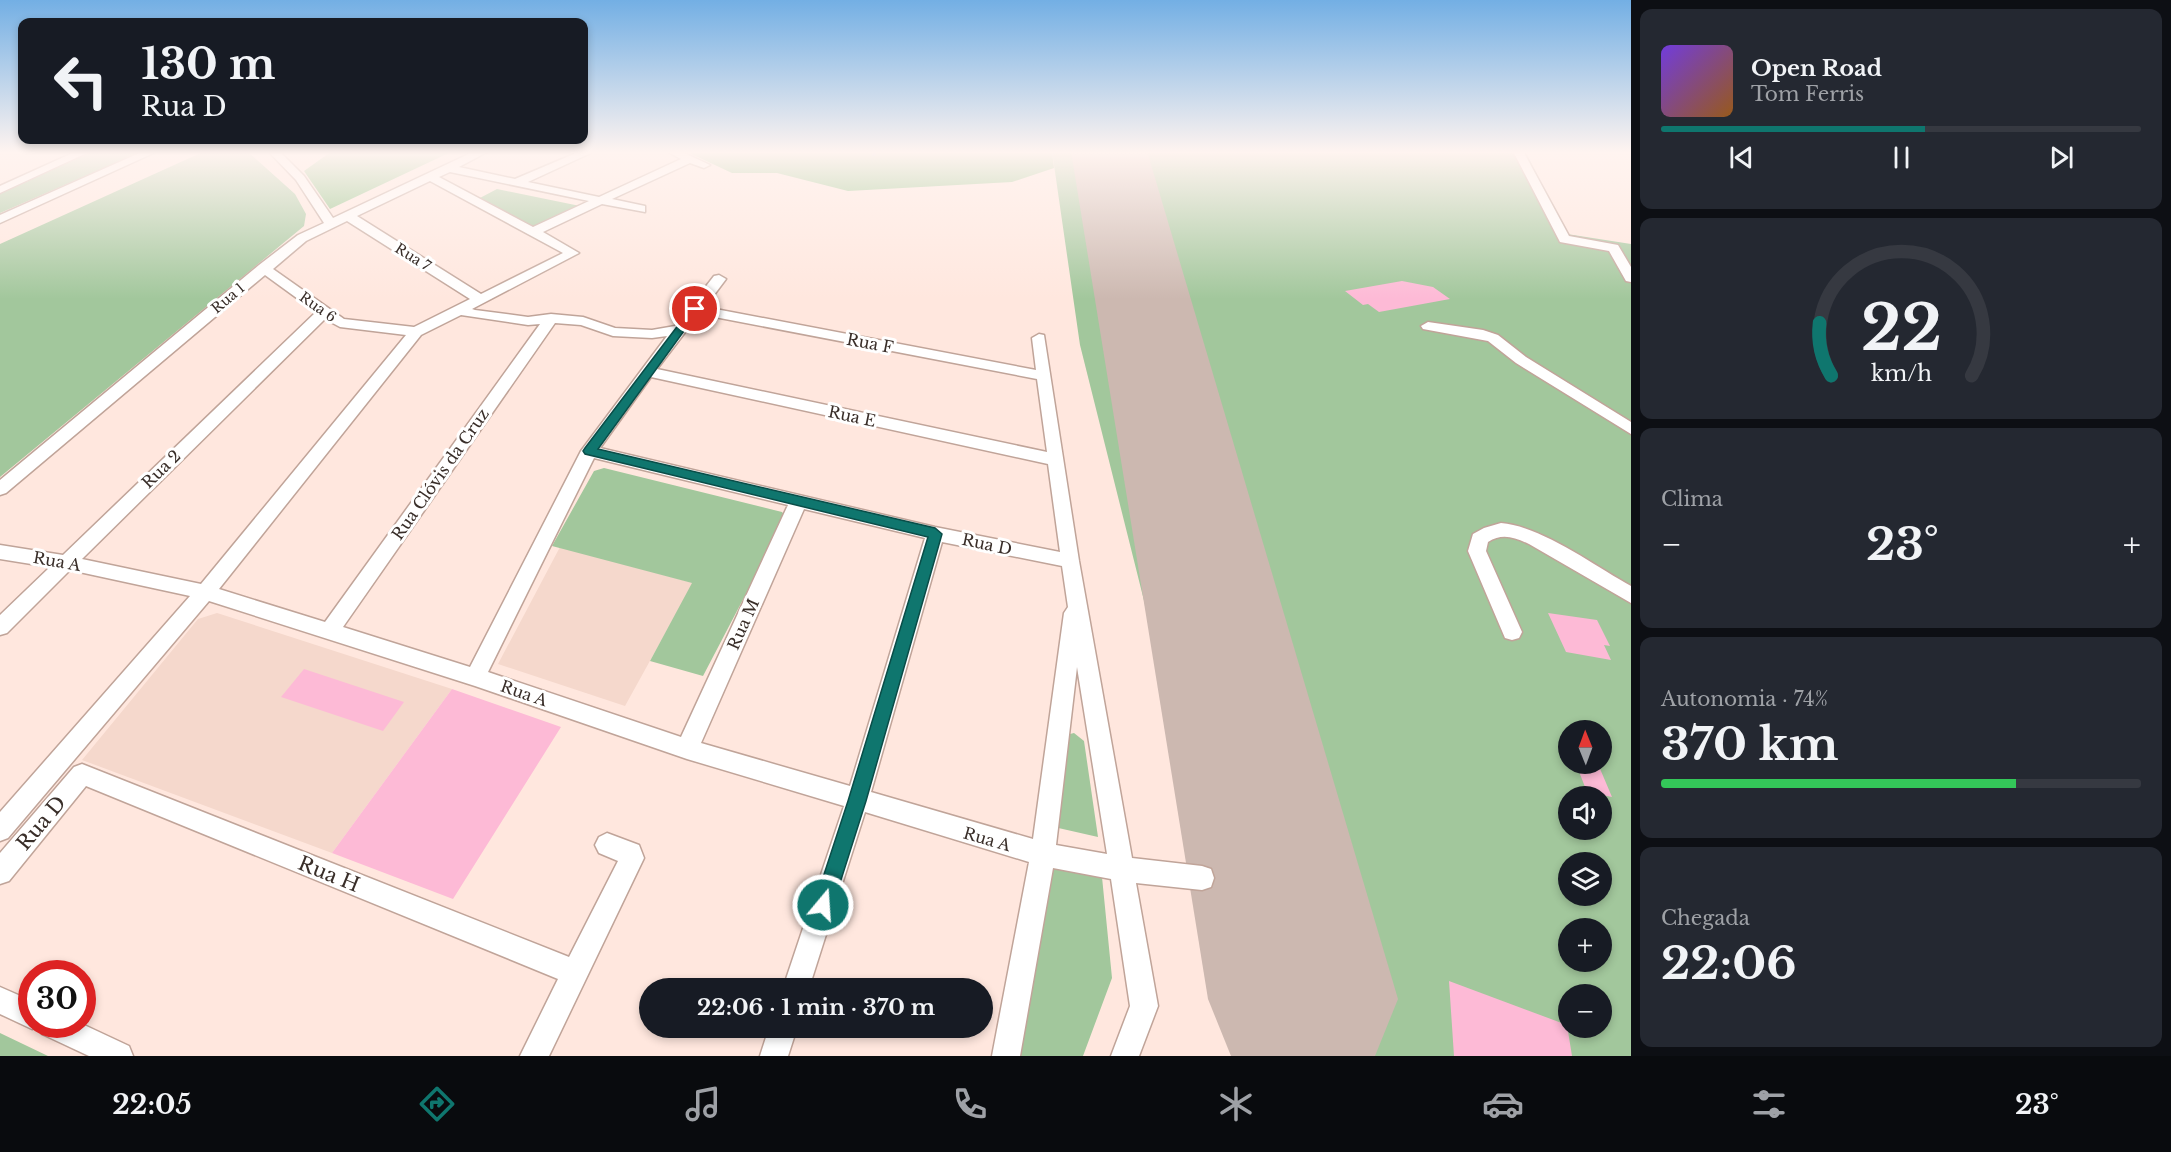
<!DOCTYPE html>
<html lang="pt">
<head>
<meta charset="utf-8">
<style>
  :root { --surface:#171b24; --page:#242831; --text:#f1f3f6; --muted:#9ea1a6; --line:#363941; --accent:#0f766e }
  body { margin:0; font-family:"Libre Baskerville",serif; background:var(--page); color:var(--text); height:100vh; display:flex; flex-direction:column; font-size:22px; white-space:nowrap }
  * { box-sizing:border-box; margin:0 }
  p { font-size:20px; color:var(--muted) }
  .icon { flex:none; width:33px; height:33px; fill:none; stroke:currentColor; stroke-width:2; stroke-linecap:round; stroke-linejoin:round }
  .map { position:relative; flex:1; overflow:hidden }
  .sheet { display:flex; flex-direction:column; gap:9px; padding:9px; background:#0d0f14; width:540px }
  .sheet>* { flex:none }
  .top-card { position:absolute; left:18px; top:18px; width:570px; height:126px; border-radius:12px; box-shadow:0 3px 9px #0003; background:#171b24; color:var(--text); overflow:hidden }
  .needle { width:39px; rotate:359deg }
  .controls { position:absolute; left:1558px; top:720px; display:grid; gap:12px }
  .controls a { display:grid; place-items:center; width:54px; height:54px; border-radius:50%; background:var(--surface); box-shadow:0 3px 9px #0003; font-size:30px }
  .speed { position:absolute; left:18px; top:960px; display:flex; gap:12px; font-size:30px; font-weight:700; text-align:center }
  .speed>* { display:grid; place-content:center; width:78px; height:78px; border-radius:50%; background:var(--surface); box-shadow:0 3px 9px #0003; line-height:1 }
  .speed .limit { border:9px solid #d22; background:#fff; color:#111 }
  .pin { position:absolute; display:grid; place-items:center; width:51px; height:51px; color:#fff; margin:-26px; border:3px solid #fff; border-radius:50%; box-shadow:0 2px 6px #0007 }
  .me { position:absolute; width:66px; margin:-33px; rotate:18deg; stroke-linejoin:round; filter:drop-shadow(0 0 4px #0008) }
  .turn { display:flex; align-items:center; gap:21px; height:126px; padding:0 24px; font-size:27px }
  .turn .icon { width:78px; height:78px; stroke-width:2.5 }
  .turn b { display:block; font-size:42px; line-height:51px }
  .big { font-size:45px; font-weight:700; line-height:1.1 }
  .sheet .widget { flex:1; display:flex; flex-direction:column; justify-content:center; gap:9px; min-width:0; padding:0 21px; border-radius:12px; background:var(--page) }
  .sheet .dial { align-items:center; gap:0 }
  .dial svg { height:156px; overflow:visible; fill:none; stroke:var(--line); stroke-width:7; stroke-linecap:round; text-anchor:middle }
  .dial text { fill:var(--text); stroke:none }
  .song { display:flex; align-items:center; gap:18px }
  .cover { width:72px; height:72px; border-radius:9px; background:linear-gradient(135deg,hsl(260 70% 55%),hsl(30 70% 35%)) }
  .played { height:6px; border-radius:3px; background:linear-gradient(90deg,var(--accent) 55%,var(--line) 55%) }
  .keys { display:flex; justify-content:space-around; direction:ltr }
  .heat { display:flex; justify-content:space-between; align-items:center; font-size:33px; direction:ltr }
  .charge { height:9px; border-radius:4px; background:linear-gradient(90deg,#34c759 74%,var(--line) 0) }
  .trip { position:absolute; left:639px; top:978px; width:354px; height:60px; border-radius:30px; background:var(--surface); box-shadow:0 3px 9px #0003; font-weight:700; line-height:60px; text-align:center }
  .dock { display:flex; height:96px; justify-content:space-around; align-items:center; background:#090b0e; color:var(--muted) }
  .dock .icon { width:42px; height:42px }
  .dock .current { color:var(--accent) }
  .dock b { font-size:27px; color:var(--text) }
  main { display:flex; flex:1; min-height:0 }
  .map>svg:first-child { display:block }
</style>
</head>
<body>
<main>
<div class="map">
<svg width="1631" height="1056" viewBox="0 0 1631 1056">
  <rect width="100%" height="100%" fill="#ffe7de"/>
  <path fill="#f5d8cc" d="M560,547l133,36 -68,123 -127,-42z
    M217,613l235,76 -120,164 -250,-93 116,-141z"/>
  <path fill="#a2c79c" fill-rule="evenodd" d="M93,151h50l-143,62v-19z
    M205,151h42l48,43 11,20 -2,12 -304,251v-233z
    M1052,151h473l42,83 64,10v812h-373l-178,-711zM1569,730h33v34h-33zM1569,796h33v34h-33zM1569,862h33v34h-33zM1569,928h33v34h-33zM1569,994h33v34h-33z
    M497,189l83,17 -47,22 -55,-29z
    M604,468l178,44 4,5 -83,159 -53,-15 42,-78 -140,-37 42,-75z
    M1074,733l10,8 14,96 -44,-10 14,-89 2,-4z
    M1051,861l51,16 10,101 -29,78h-65z
    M0,1033l48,23h-48z"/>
  <path fill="#88c080" d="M332,151h121l-123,58 -26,-38z
    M685,151h367l2,17 -42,14 -164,9 -71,-18h-45z"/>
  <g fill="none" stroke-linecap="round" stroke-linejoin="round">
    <path stroke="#65a8df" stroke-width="4" d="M873,151l1,3"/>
    <path fill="#ccb8b0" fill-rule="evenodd" d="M1071,151h76l251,848 -23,57h-144l-23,-57z"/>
  </g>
  <path fill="#fdbad6" d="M1402,281l31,6 17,12 -71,13 -11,-8 -5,1 -18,-14z
    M1548,613l49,7 13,26 -6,-1 7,15 -45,-8z
    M304,669l100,33 -21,29 -102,-34z
    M452,689l109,38 -108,172 -121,-46z
    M1576,764h22l14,33 -25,-5z
    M1449,981l118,44 5,31h-118z"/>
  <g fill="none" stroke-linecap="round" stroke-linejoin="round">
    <defs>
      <path id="minor" d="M77,151h14l-91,42v-7z
        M144,151h14l-158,72v-8z
        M268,151h11l25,25 29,42 142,-67h14l-30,16 56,12 66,-28h14l-67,31 71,15 82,-38 -15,-8h14l30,14 -6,3 -14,-5 -78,36 33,7v6l-43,-8 -59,28 36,21 -107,56 3,1 53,7 23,-3 32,3 32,11 37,2 23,-4 39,-50 5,-1 7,4 -21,28 331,63 -4,-32 7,-4 5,1 35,226 53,297 70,8 9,3 3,9 -3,9 -9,3 -66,-7 22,123 -19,50h-28l19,-50 -19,-127 -58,-11 -33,188h-28l37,-194 -164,-50 -56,176h-26l61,-182 -157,-47 -212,-73 -266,-85 -201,237 -8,3v-29l190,-216 -120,-26 -63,63 -7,2v-20l50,-48 -50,-8v-14l63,10 253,-243 -51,-37 -259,218 -6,2v-15l259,-215 39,-30 26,-12 -28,-43zM450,172l139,29 -56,26 -94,-50zM430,181l133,72 -82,41 -124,-78zM347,221l123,78 -56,28 -70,-8 -71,-50 33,-28zM699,314l338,65 10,73 -390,-83zM461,315l67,10 12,-1 -215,298 -106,-33 202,-254zM325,319l15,8 66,8 -205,249 -119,-25zM555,323l26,2 32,11 39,2 15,-2 -86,115 -111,216 -127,-40zM651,377l397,87 12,88 -125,-25 -335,-79zM594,458l194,47 -107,232 -193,-65zM804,509l121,29 -75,248 -149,-43zM942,542l120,24 6,41 -4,6 -31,226 -162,-47zM1077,667l30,187 -51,-9z
        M1513,151h10l46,85 49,9 13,22v15l-5,-1 -17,-30 -49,-9z
        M1428,322l55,8 15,5 28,22 105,65v12l-115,-71 -28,-22 -65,-12 -2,-3z
        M1501,523c40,3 94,43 130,63v17l-102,-59c-15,-7 -27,-11 -41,-2l-2,9 36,81 -3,6 -7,2 -7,-2 -37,-87 5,-17 11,-6z
        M82,764l487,193 49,-96 -19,-8 -4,-8 4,-8 8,-4 32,12 5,13 -95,198h-29l38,-77 -472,-193 -77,95 -9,3v-31l74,-86z
        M0,987l32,14v23h50l47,22 4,10h-44l-47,-22 -3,-8 -7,3 -32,-15z
        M769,1028h28l-9,28h-28z"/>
    </defs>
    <use href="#minor" stroke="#c0a499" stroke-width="3"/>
    <use href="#minor" fill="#fff" fill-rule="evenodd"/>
  </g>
  <linearGradient id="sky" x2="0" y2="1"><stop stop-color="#73afe4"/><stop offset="0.51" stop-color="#fff4f0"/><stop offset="1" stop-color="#fff4f0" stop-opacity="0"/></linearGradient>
  <rect width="1631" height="299" fill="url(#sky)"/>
  <path fill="#0f766e" stroke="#0a4d48" stroke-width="1.5" d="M695,306l5,3 -102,140 337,79 7,6 -76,267 -33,104 -3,7 -7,3 -6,-3 -3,-7 34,-104 80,-264 -343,-83 -2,-3 2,-3 107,-141z"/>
  <g text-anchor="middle" stroke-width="6" stroke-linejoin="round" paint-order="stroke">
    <g font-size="14" fill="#392e29" stroke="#fff">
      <text transform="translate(413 257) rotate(32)" y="5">Rua 7</text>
      <text transform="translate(228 298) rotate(-40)" y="5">Rua 1</text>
      <text transform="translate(318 307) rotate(35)" y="5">Rua 6</text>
    </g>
    <g font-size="16" fill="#392e29" stroke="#fff">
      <text transform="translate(870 343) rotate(11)" y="6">Rua F</text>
      <text transform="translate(852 416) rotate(12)" y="6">Rua E</text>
      <text transform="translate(161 469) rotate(-44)" y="6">Rua 2</text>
      <text transform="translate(440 474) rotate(-55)" y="6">Rua Clóvis da Cruz</text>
      <text transform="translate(987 544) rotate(12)" y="6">Rua D</text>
      <text transform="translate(57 561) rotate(10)" y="6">Rua A</text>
      <text transform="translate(743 624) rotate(-66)" y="6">Rua M</text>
      <text transform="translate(524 693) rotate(19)" y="6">Rua A</text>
      <text transform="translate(987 839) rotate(16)" y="6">Rua A</text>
    </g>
    <g font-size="20" fill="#392e29" stroke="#fff">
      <text transform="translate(41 823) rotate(-50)" y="7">Rua D</text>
      <text transform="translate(329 874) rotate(22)" y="7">Rua H</text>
    </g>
  </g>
</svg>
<div class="controls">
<a><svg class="needle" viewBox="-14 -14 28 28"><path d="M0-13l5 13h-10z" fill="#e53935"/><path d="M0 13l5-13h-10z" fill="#9ea1a6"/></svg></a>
<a><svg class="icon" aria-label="sound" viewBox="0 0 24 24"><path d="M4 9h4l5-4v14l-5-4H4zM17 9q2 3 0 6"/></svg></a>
<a><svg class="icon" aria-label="layers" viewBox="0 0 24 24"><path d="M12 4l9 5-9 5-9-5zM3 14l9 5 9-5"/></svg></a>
<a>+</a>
<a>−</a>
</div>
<div class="speed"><div class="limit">30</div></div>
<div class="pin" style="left:695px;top:309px;background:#d93025"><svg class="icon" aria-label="arrive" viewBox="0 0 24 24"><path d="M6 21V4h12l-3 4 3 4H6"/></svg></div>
<svg class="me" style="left:823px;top:905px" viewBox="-20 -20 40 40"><circle r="17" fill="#0f766e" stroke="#fff" stroke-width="3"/><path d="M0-11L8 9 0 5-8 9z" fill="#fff"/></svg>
<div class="trip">22:06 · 1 min · 370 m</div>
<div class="top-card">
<div class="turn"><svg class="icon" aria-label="left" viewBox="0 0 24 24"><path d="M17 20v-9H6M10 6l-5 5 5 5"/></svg><div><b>130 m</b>Rua D</div></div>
</div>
</div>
<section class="sheet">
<div class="widget">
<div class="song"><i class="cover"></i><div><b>Open Road</b><p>Tom Ferris</p></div></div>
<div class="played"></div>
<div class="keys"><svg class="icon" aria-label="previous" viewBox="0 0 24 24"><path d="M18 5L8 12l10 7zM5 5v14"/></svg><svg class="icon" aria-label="pause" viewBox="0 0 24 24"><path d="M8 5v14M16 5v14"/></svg><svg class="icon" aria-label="next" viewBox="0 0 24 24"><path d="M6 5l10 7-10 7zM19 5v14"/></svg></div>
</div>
<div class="widget dial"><svg viewBox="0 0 100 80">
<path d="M14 69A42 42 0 1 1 86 69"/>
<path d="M14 69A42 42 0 0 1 8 42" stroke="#0f766e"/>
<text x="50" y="56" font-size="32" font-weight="700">22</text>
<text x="50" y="72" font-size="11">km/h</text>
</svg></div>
<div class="widget"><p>Clima</p>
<div class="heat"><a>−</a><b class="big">23°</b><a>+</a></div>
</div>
<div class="widget"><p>Autonomia · 74%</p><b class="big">370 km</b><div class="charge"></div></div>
<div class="widget"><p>Chegada</p><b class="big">22:06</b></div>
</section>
</main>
<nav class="dock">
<b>22:05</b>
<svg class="icon current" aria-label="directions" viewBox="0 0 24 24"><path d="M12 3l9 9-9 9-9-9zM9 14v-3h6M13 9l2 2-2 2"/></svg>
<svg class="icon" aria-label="music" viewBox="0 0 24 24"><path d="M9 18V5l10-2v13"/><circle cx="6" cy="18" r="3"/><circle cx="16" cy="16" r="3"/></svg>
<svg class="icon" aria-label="phone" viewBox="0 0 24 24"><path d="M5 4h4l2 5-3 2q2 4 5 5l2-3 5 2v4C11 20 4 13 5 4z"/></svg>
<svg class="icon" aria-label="climate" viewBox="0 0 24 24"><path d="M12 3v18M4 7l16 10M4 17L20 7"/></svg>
<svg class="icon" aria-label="car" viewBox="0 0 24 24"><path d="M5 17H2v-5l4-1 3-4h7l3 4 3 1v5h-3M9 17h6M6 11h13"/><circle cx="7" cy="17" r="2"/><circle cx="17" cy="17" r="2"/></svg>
<svg class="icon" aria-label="filters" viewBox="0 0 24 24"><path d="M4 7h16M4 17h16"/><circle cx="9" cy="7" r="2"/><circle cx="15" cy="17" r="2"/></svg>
<b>23°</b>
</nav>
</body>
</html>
